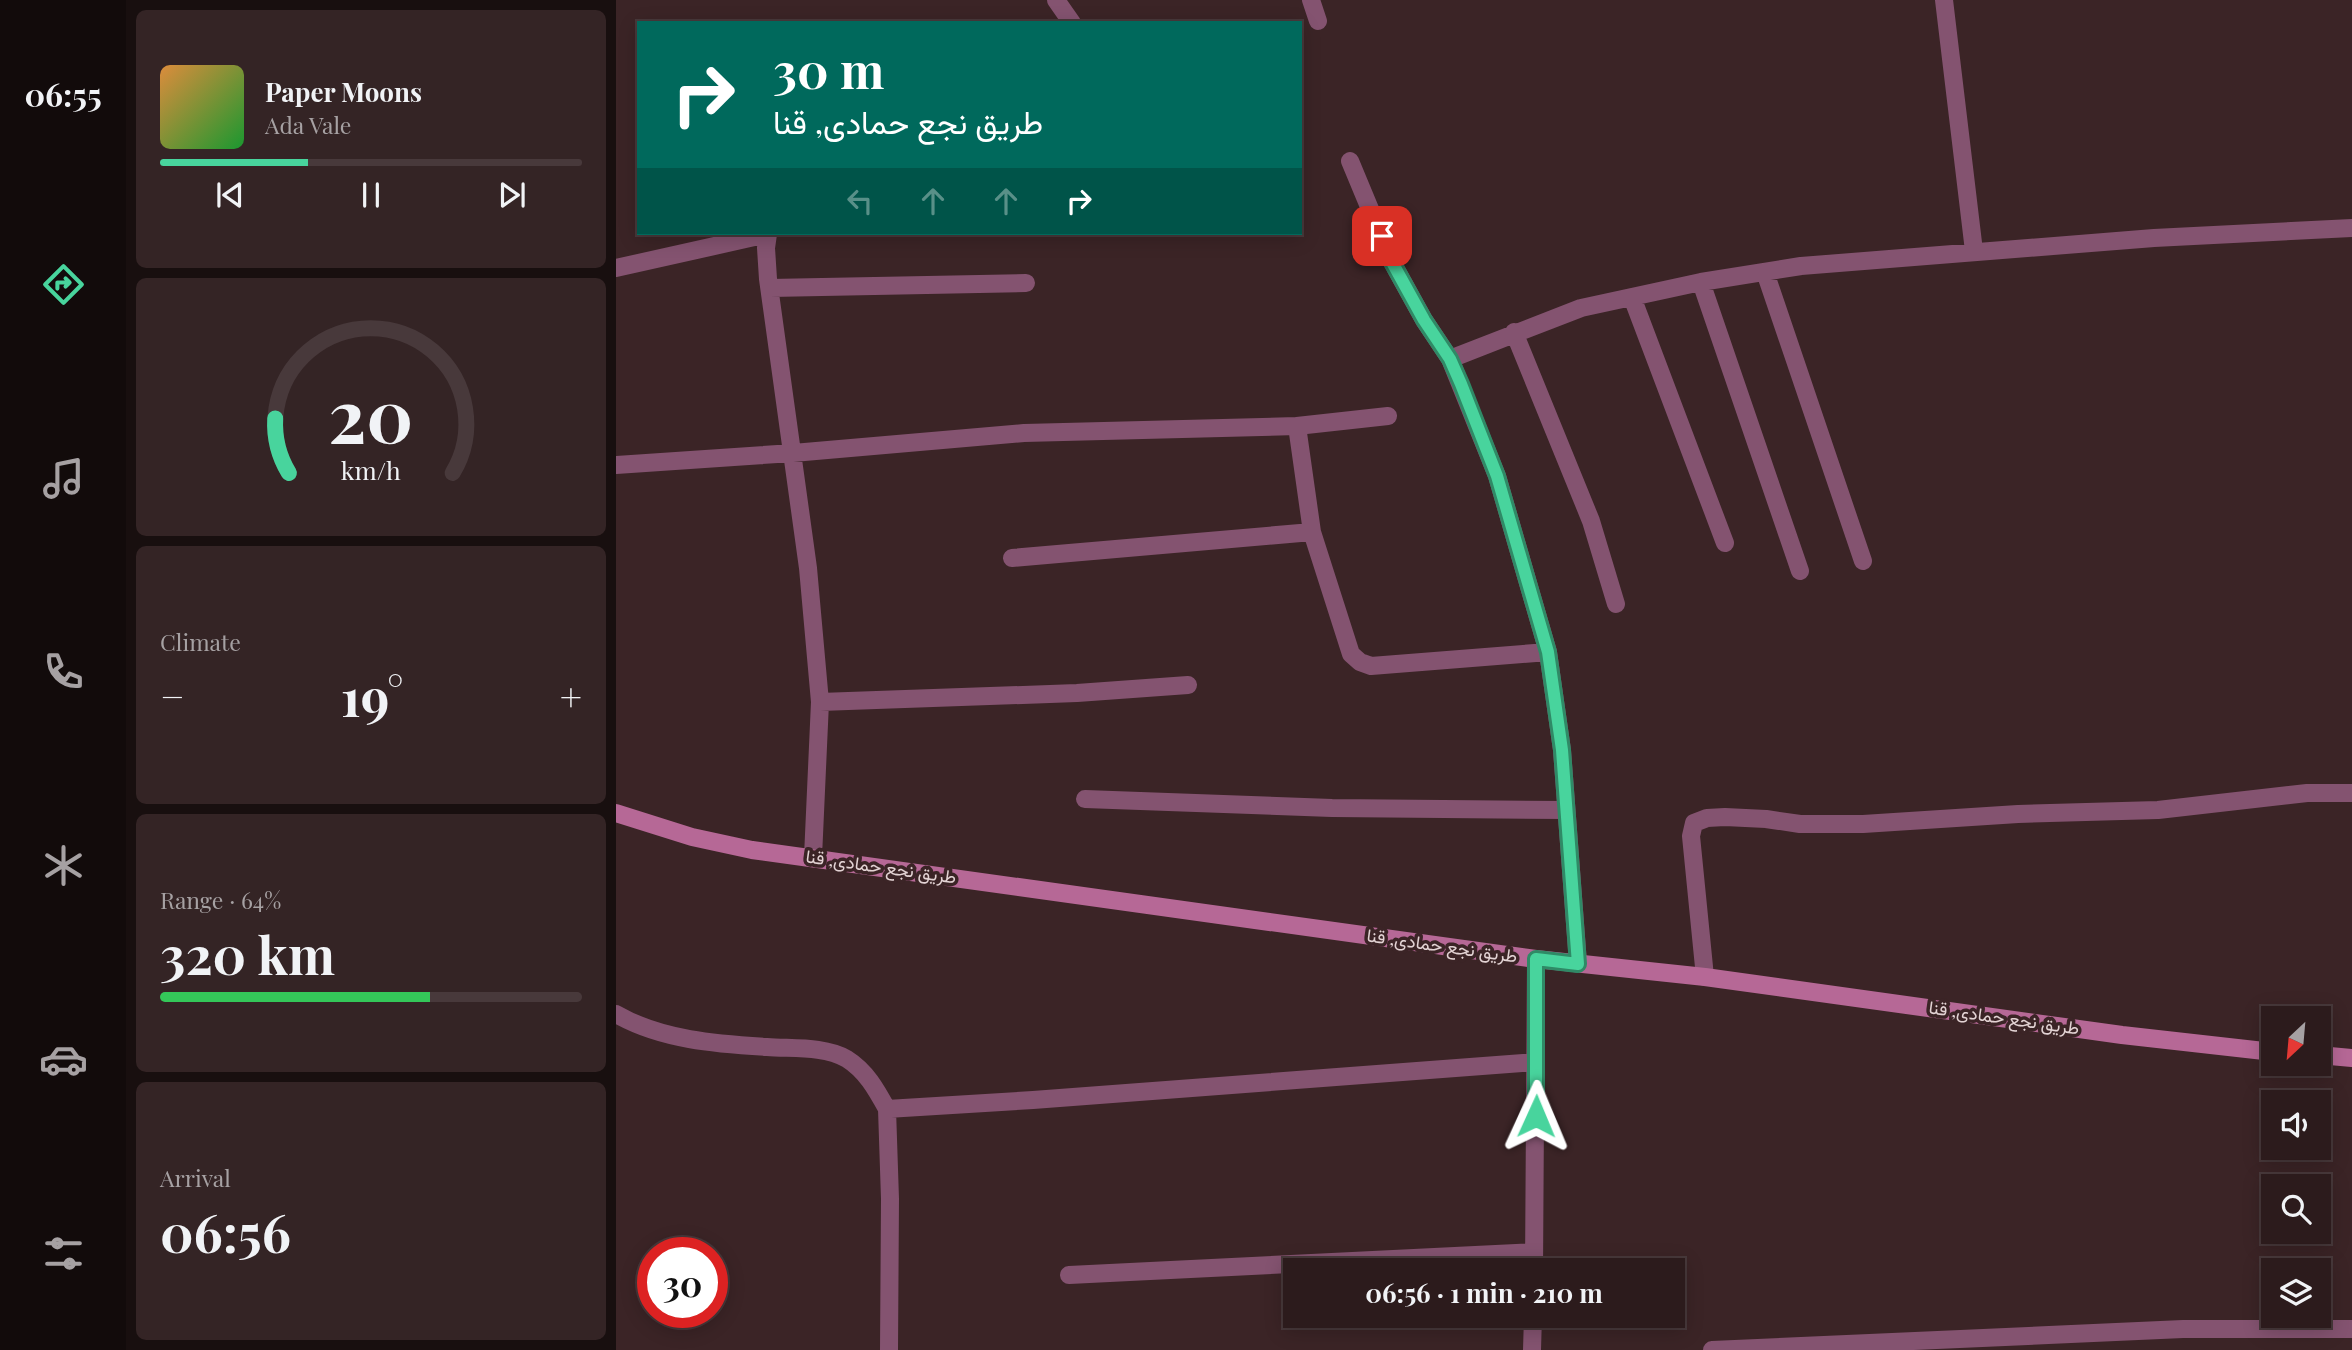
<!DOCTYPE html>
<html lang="en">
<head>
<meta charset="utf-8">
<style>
  :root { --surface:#2c1b1c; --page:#342425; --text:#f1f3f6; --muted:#a6a1a3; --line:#48393b; --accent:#48d49d }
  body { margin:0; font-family:"Playfair Display",Vazirmatn,serif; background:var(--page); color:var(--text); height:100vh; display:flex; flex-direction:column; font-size:26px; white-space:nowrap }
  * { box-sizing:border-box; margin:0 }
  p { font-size:23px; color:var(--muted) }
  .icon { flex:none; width:38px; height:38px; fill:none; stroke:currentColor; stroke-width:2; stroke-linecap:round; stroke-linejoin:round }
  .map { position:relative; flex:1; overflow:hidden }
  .details { display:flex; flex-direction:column; gap:10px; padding:10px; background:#180f0f; width:490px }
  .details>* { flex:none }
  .top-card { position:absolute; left:21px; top:21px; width:665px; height:214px; border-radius:0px; box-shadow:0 4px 18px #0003,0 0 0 2px var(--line); background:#00695c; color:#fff; overflow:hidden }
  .needle { width:46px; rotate:206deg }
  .buttons { position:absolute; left:1645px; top:1006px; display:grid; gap:14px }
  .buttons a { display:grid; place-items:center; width:70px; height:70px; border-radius:0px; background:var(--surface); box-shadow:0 4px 18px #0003,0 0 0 2px var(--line); font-size:35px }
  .speed { position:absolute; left:21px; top:1237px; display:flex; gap:14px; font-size:35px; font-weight:700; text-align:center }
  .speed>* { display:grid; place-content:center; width:91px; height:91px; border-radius:50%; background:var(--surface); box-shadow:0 4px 18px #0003,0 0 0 2px var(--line); line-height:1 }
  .speed .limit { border:10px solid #d22; background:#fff; color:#111 }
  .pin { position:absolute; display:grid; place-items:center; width:60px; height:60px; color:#fff; margin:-30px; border-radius:14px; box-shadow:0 4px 10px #0006 }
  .me { position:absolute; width:77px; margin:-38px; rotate:1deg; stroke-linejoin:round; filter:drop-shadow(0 0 5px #0008) }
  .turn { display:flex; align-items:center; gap:24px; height:147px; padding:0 21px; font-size:32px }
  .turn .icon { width:91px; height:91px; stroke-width:2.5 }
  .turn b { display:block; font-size:49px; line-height:60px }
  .lanes { display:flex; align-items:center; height:66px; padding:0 21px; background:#0003; justify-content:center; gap:35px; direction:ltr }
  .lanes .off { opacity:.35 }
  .big { font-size:52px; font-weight:700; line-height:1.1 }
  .details .card { flex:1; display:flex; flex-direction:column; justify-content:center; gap:10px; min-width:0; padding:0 24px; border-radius:10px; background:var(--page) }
  .details .dial { align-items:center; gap:0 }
  .dial svg { height:182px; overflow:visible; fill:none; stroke:var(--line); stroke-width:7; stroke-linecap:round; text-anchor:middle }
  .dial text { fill:var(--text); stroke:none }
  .song { display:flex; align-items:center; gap:21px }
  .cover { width:84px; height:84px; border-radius:10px; background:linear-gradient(135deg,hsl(30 70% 55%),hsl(130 70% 35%)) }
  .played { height:7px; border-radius:4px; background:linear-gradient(90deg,var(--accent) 35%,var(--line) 35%) }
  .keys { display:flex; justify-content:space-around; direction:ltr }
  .heat { display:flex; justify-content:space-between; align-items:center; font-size:38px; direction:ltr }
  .charge { height:10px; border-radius:5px; background:linear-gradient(90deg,#34c759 64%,var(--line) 0) }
  .trip { position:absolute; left:667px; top:1258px; width:402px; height:70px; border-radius:0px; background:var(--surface); box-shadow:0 4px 18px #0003,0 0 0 2px var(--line); font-weight:700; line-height:70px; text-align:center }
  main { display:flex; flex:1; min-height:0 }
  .dock { display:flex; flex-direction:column; width:126px; justify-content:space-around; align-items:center; background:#120b0b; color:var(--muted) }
  .dock .icon { width:49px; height:49px }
  .dock .selected { color:var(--accent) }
  .dock b { font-size:32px; color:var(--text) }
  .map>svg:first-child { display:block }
</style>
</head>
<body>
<main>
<nav class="dock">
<b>06:55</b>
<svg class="icon selected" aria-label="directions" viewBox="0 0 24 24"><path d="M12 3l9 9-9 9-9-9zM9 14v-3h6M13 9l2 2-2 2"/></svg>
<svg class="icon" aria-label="music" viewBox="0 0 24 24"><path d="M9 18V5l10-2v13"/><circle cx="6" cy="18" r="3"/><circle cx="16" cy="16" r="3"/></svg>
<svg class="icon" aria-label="phone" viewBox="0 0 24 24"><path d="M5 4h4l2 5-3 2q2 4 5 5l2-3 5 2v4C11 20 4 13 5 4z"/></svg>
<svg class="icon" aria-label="climate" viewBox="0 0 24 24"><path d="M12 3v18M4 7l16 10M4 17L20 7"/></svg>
<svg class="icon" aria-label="car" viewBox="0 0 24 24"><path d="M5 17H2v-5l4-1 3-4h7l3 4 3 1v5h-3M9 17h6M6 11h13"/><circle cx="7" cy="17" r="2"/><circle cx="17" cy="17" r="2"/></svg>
<svg class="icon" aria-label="filters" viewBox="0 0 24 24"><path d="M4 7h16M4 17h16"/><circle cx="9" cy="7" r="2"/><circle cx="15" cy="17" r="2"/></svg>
</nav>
<section class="details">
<div class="card">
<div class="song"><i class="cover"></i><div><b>Paper Moons</b><p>Ada Vale</p></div></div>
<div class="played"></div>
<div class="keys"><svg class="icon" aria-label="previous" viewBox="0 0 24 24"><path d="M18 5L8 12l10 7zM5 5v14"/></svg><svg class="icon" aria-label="pause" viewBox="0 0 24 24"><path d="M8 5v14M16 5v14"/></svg><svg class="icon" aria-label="next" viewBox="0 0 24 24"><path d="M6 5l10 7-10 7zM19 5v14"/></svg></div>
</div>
<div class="card dial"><svg viewBox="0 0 100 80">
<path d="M14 69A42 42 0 1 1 86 69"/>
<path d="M14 69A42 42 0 0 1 8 45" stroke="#48d49d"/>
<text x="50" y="56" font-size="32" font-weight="700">20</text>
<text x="50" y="72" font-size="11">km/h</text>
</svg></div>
<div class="card"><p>Climate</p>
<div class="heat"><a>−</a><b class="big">19°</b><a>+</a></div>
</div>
<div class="card"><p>Range · 64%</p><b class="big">320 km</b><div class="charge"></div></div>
<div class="card"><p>Arrival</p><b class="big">06:56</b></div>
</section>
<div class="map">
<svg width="1736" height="1350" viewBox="0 0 1736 1350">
  <rect width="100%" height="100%" fill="#3b2426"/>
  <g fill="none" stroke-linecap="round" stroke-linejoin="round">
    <path stroke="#845370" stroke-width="18" d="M440,0l16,23
      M695,0l7,21
      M1328,0l30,251
      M734,161l42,101 32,58 26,39
      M0,268l152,-34 -2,14 2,31 40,289 12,134
      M1149,272l98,289
      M1085,282l99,289
      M154,288l256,-5
      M1016,297l93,246
      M898,332l77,189 25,83
      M681,426l15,106 39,122 9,8 11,4 177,-14
      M0,465l177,-12 231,-20 273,-7 91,-10
      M396,558l300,-26
      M469,799l247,9 234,2
      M197,857l7,-155 257,-9 111,-8
      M962,963l-16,-213 -14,-98 -51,-176 -47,-117 131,-51 120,-26 100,-16 353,-28 198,-10
      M1089,977l-14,-141 3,-13 13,-5 18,-1 41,2 34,5h63l155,-10 140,-4 149,-17h45
      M0,1014c45,26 101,30 151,33 26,2 57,-1 80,12 19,12 29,30 40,50
      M918,1270l2,-311
      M453,1275l465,-23
      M273,1350l1,-151 -3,-90 146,-9 503,-38
      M916,1350l1,-34
      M1096,1350l471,-21h169"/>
    <path stroke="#b66896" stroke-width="18" d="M0,813l76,24 60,13 784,109 169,18 417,58 151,17
      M1703,1055l33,3"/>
  </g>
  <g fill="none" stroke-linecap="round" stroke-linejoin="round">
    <defs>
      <path id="route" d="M766,236l10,26 32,58 26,39 11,25 36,92 51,176 14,98 16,214 -42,-5v157"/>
    </defs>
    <use href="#route" stroke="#2f8a66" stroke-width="18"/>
    <use href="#route" stroke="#48d49d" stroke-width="12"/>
  </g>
  <g text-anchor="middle" stroke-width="7" stroke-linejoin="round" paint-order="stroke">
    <g font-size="18" fill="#e3d3d4" stroke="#3b2426">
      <text transform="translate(265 867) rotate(8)" y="6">طريق نجع حمادى, قنا</text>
      <text transform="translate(826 946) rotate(8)" y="6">طريق نجع حمادى, قنا</text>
      <text transform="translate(1388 1018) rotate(8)" y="6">طريق نجع حمادى, قنا</text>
    </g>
  </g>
</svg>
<div class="buttons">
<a><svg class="needle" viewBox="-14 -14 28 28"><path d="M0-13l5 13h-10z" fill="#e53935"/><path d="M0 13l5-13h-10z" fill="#a6a1a3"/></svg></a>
<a><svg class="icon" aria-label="sound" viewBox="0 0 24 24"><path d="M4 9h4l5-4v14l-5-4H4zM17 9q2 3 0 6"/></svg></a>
<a><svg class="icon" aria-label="search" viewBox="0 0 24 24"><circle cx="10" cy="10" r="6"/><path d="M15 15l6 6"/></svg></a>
<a><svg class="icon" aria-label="layers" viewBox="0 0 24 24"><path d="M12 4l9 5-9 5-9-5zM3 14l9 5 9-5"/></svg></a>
</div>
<div class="speed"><div class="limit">30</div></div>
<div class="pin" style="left:766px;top:236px;background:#d93025"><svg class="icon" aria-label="arrive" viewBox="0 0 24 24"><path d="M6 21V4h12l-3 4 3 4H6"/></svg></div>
<svg class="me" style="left:920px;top:1116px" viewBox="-20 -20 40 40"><path d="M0-17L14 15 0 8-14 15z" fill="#48d49d" stroke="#fff" stroke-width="4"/></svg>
<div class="trip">06:56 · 1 min · 210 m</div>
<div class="top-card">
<div class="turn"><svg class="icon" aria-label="right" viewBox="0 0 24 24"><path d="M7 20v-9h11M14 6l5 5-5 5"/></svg><div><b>30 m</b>طريق نجع حمادى, قنا</div></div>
<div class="lanes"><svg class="icon off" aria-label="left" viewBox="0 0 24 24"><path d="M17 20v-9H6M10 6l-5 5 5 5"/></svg><svg class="icon off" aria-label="ahead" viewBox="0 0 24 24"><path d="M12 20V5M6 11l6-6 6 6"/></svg><svg class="icon off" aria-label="ahead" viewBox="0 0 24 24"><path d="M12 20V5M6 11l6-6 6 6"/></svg><svg class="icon" aria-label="right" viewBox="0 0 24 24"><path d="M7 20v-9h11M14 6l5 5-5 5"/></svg></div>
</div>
</div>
</main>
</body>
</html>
